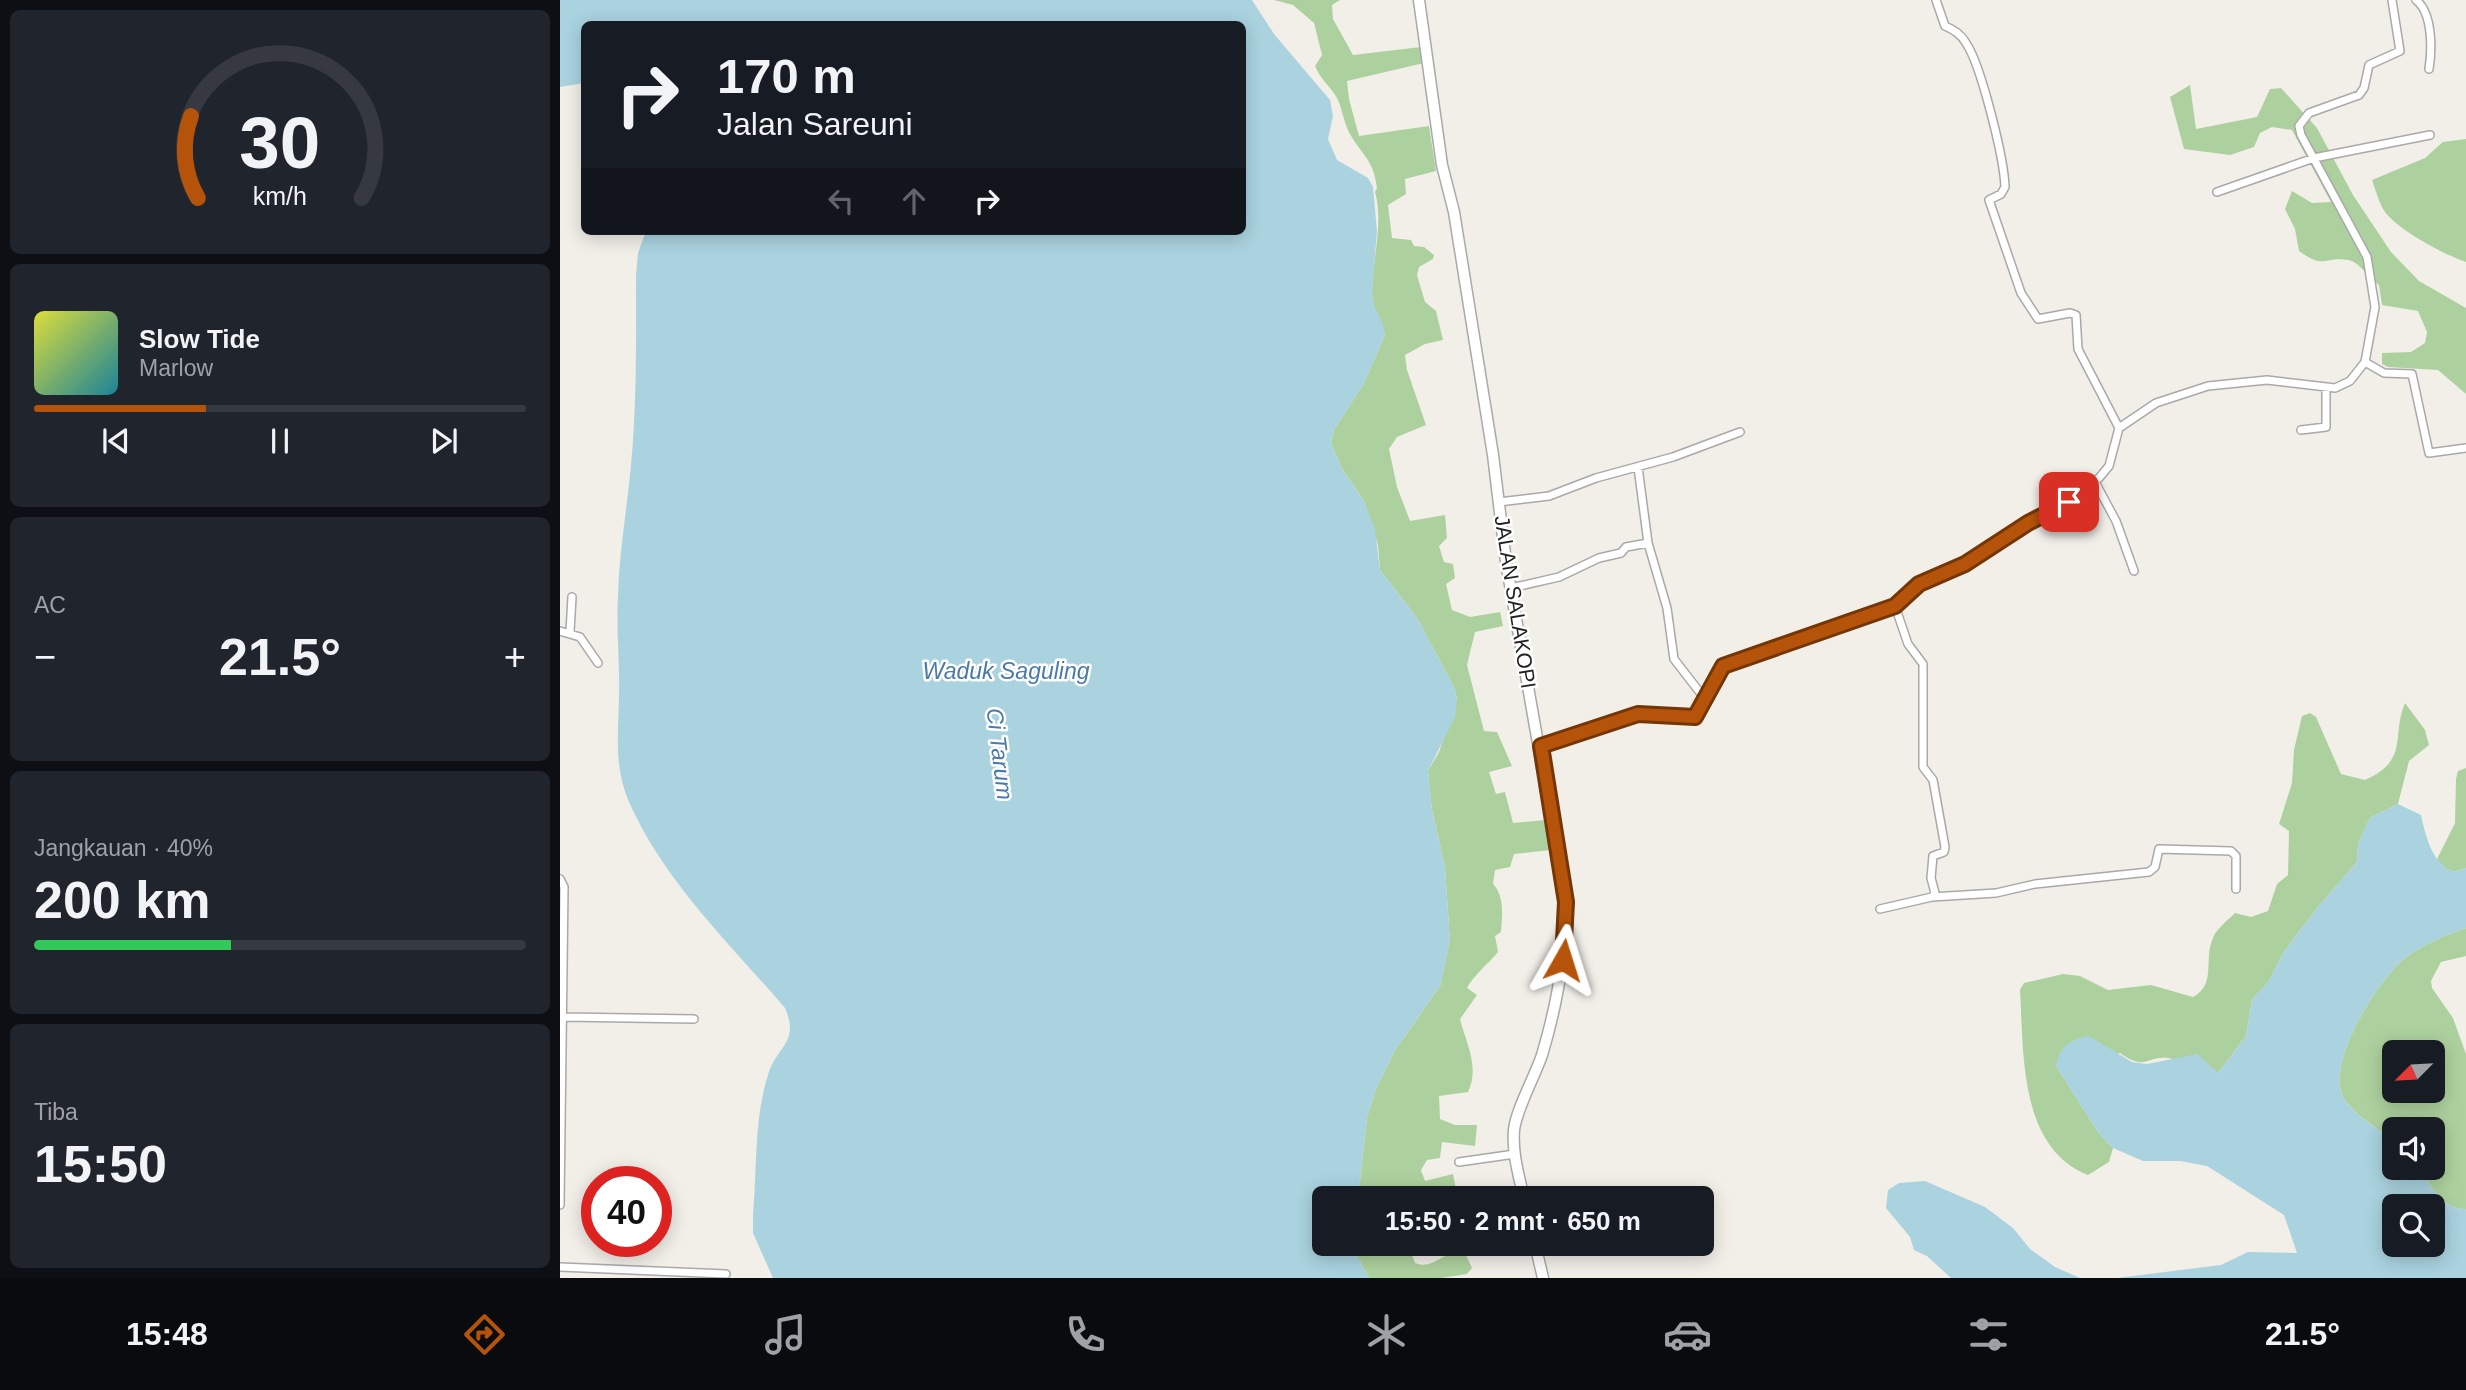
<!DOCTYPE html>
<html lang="id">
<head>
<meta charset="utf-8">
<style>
  :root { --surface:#171b24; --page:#20242c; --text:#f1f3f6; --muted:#9ea1a6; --line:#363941; --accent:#b45309 }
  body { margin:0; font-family:Helvetica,sans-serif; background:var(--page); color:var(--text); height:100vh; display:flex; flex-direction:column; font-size:26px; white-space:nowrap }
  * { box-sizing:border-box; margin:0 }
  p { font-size:23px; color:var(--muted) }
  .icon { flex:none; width:38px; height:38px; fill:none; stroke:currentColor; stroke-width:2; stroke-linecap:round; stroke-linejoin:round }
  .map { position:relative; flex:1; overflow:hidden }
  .sheet { display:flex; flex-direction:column; gap:10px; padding:10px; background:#0d0f14; width:560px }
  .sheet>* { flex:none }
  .hud { position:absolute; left:21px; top:21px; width:665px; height:214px; border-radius:10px; box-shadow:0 4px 18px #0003; background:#171b24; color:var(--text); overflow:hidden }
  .needle { width:46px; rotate:246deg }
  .controls { position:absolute; left:1822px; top:1040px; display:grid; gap:14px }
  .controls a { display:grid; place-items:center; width:63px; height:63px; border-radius:10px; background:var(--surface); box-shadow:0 4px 18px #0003; font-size:35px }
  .speed { position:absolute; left:21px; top:1166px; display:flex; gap:14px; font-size:35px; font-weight:700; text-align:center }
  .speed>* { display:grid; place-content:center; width:91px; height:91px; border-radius:50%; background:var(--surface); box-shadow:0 4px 18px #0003; line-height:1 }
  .speed .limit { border:10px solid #d22; background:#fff; color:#111 }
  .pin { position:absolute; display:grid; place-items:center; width:60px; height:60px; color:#fff; margin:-30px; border-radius:14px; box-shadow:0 4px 10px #0006 }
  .me { position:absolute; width:77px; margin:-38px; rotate:6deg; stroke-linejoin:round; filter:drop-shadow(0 0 5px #0008) }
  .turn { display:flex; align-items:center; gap:24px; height:147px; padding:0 21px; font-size:32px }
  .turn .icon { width:91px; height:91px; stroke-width:2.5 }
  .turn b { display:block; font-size:49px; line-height:60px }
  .lanes { display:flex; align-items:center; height:66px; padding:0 21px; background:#0003; justify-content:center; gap:35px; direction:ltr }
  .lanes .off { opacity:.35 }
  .big { font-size:52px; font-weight:700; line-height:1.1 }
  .sheet .widget { flex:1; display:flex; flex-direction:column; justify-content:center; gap:10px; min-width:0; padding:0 24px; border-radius:10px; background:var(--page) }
  .sheet .dial { align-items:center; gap:0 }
  .dial svg { height:182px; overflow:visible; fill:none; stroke:var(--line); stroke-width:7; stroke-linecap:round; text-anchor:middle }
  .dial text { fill:var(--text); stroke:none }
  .song { display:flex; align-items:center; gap:21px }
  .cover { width:84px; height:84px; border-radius:10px; background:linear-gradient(135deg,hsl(60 70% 55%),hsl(190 70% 35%)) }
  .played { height:7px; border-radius:4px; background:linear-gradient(90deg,var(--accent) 35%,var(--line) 35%) }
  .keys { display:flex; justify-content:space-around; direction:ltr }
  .heat { display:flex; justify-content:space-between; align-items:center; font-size:38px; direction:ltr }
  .charge { height:10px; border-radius:5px; background:linear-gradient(90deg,#34c759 40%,var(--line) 0) }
  .trip { position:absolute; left:752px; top:1186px; width:402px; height:70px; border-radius:10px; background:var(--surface); box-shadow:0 4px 18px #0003; font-weight:700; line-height:70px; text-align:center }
  .dock { display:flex; height:112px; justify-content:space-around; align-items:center; background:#090b0e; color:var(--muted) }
  .dock .icon { width:49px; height:49px }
  .dock .selected { color:var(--accent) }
  .dock b { font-size:32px; color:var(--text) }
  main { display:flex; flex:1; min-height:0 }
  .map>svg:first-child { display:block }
</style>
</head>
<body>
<main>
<section class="sheet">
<div class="widget dial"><svg viewBox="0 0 100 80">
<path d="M14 69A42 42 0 1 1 86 69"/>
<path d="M14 69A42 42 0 0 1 11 33" stroke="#b45309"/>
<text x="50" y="56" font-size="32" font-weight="700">30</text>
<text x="50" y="72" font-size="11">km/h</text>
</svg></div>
<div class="widget">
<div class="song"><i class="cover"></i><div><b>Slow Tide</b><p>Marlow</p></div></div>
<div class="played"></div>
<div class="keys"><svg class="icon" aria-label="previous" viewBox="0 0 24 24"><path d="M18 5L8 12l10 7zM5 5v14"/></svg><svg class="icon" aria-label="pause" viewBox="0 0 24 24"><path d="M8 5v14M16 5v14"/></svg><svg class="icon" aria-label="next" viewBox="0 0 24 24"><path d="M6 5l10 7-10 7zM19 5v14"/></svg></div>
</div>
<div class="widget"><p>AC</p>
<div class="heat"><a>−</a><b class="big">21.5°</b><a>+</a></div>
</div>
<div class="widget"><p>Jangkauan · 40%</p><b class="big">200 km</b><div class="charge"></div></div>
<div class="widget"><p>Tiba</p><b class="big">15:50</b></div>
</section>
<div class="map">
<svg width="1906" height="1278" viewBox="0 0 1906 1278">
  <rect width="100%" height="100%" fill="#f2efe9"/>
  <path fill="#add19e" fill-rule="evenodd" d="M714,0h66l-8,5 1,14 20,36 68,-8 3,16 -77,18 2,18 10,37 70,-10 7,45 -31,8 1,15 -18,11 4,33 19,2 3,6 10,1 10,8 -1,4 -14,8 -2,8 8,27 11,9 7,29 -18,4 -20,11 2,15 19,55 -29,12 -8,12 8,38 13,34 35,-6 2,23 -8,8 5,16 9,2 2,14 -9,6 6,26 18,7 30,-5 3,14 -28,6 -8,33 17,66 13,1 15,34 -23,6 7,22 9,-2 8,31 33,-3 4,30 -36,4 -4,13 -15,3 -2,14c12,13 9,32 8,48l-6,4 3,16c-8,10 -25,24 -31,36l10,7 -17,24c6,24 20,48 8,73l-29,4 1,23 15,6h22l-2,21 -33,-4 -2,16 -13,2 -6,10 4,11 28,-7 5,25h-100l9,-82 9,-28 18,-37 46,-66 10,-45 -5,-74 -13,-57 -4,-39 11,-19 18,-53 -3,-12 -37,-69 -37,-48 -2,-25 -14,-44 -23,-34 -10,-24 3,-13 30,-47 21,-48c-5,-13 -13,-28 -13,-43 0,-32 12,-68 3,-100l2,-4c-4,-32 -17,-33 -29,-58 -5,-11 -6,-22 -11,-32 -7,-12 -17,-19 -22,-32l7,-11 -8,-32 -21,-18z
    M1630,85l6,44 61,-12 13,-28 11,-1 36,40 36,67 38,57 28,29 47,27v86l-28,-24 -50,-3 -6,-3v-11l29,-1 14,-9 2,-11 -9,-21 -36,-6 -3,-20c-11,-7 -19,-23 -31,-25 -24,-4 -23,10 -49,-9l-4,-22 -10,-20 7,-18 20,12 19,-1 -39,-72 -20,-3 -12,6 -6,14 -24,8 -46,-6 -14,-52z
    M1906,139v123c-21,-7 -68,-32 -81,-50 -6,-9 -9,-21 -13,-32l53,-22 18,-16z
    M1845,703l20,27 4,15 -20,16 -11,43 -28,14 -12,26 -1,18 -40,46 -32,42 -16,31 -17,19 -6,36 -28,37c-16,-5 -33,-12 -50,-15 -22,-3 -21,14 -48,-5l-64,13 42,66 15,16 -4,14 -21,13c-70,-28 -64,-123 -68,-185l4,-7 39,-9 17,2 28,14 43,-5 42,12c24,-13 10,-37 20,-59 4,-10 15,-18 22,-25l16,4 17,-6 9,-27 11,-9 1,-44 -10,-7 13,-41 2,-33 8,-34 8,-3 6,4 25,57 24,6c45,-20 26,-44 40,-77z
    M1906,768v100l-12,4 -10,-4 -7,-9 18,-36 1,-44 2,-8z
    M1906,928v28l-25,6 -10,19 1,7 21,30 13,36v155c-24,1 -35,-25 -49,-42h15v-38h-38v13c-15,-13 -38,-26 -49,-42 -23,-33 33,-120 59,-141 19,-15 40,-23 62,-31zM1834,1052h38v38h-38z
    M796,1244h52l7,19c19,8 27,-14 50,-10l7,15 -5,6 -25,4h-73l-12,-22z"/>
  <path fill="#aad3df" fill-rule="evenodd" d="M0,0h692l22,34 56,66 3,16 -5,23 9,21 31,18 5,9 4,44 -5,61 2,14 9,18 2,11 -21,48 -30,47 -3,13 10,24 23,34 11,28 5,41 37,48 37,69 3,12 -2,18 -27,54 4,39 13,57 5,74 -10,45 -46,66 -18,37 -9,28 -9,82h-33v45h31l1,12 12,22h-596l-20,-45v-18c4,-45 1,-97 15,-140 9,-30 32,-32 17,-67 -56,-65 -121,-127 -156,-206 -15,-34 -11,-68 -10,-104 1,-34 -3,-68 -1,-101 1,-44 9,-88 13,-132 6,-62 5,-127 5,-190l2,-22 8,-22h596v-207h-658v59l-24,4z
    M1838,804l23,11c5,22 11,49 33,57l12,-4v60c-22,8 -43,16 -62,31 -26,21 -82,108 -59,141 11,16 34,29 49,42v25h23c14,17 25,43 49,42v69h-349l104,-13 27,-13 49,1 -13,-38 -77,-49 -27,-5h-37l-30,-13 -15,-16 -42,-66c3,-20 15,-27 33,-30l43,26 15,2 50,-10 21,19 28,-37 6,-36 17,-19 16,-31 32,-42 40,-46 1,-18 12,-26zM1834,1206h38v38h-38z
    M1365,1181l60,26 28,21 17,21 25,18 25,11h-129l-24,-22 -13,-6 -4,-13 -24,-29 2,-18 11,-7z"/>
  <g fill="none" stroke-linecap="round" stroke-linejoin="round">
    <defs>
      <path id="minor" d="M1376,0l9,26c9,4 16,8 21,17 15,22 38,115 39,144l-4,7 -12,6 32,93 17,26 32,-6 6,2 2,34 41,79
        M1856,0c17,13 16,50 13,69
        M1657,192l97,-34 116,-23
        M1805,362l19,11 28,1 17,79 37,-5
        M1559,428l37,-25 52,-17 59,-6 68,8 15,-7 15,-19 10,-55 -8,-50 -66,-122 -2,-9 10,-13 50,-18 5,-7 5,-23 31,-14 -8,-51
        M1741,430l25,-3v-39
        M1078,467l10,76 19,65 7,51 31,40
        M1535,482l21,39 18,50
        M939,502l50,-6 47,-18 77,-21 67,-25
        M951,588l48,-11 40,-19 22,-5 5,-6 22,-4
        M0,631l20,6 18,26
        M10,632l2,-35
        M981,746l97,-32 57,3 28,-51 172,-60 24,-21 60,-28 49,-34 41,-21 30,-24 10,-12 10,-38
        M0,879l4,8 -4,318
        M1372,897l64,-4 39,-9 114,-12 6,-5 4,-18 72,2 5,5v33
        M1320,909l52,-12 3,-4 -4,-15 2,-22 11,-4 1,-5 -12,-67 -10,-13v-103l-15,-20 -13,-38
        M5,1017l129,2
        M899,1162l56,-8
        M0,1267l166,7"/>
      <path id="tertiary" d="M859,0l23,165 12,47 39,243 13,107 60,340c0,52 -9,103 -24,153 -7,21 -26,55 -28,75 -2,23 5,46 10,69
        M975,1244l8,34"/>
    </defs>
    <use href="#minor" stroke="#a9a9a9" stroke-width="10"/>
    <use href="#tertiary" stroke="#a9a9a9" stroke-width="13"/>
    <use href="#minor" stroke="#fff" stroke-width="7"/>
    <use href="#tertiary" stroke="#fff" stroke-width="10"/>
  </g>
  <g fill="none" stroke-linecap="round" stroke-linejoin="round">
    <defs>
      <path id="route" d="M1003,960l3,-58 -25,-156 97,-32 57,3 28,-51 172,-60 24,-22 46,-20 63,-41 41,-21"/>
    </defs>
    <use href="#route" stroke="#753606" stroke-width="18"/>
    <use href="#route" stroke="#b45309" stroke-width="12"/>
  </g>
  <g text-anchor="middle" stroke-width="5" stroke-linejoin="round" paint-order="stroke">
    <g font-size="21" fill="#222" stroke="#fff">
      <text transform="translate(955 602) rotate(81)" y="7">JALAN SALAKOPI</text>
    </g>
    <g font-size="23" font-style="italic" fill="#4a7aab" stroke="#fff">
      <text x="446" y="679">Waduk Saguling</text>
      <text transform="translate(440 754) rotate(83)" y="8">Ci Tarum</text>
    </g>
  </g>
</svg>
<div class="controls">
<a><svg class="needle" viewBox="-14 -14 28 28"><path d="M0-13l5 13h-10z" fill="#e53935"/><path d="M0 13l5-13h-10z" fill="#9ea1a6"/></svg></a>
<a><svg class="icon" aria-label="sound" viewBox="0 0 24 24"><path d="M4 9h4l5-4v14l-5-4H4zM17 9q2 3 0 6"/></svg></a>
<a><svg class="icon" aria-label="search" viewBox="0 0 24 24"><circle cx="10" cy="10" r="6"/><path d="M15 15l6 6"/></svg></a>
</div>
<div class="speed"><div class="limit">40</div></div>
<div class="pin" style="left:1509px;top:502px;background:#d93025"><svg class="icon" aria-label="arrive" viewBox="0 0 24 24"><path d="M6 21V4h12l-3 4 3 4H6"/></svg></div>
<svg class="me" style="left:1003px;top:960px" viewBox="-20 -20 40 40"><path d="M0-17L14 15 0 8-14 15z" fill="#b45309" stroke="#fff" stroke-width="4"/></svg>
<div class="trip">15:50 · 2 mnt · 650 m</div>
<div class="hud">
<div class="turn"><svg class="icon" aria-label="right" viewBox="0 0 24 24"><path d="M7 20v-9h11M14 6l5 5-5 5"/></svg><div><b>170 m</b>Jalan Sareuni</div></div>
<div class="lanes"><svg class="icon off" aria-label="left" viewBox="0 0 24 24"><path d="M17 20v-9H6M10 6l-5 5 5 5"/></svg><svg class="icon off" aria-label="ahead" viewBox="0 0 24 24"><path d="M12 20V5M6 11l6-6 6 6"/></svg><svg class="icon" aria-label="right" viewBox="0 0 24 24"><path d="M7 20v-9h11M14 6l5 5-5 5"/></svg></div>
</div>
</div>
</main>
<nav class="dock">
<b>15:48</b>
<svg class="icon selected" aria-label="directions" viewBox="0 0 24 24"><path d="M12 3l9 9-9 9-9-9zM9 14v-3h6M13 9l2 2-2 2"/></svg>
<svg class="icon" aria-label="music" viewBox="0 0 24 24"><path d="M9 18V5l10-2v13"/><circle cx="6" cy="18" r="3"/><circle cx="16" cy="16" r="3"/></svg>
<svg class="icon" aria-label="phone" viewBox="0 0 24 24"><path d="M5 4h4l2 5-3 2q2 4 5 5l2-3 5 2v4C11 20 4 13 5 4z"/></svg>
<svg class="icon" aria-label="climate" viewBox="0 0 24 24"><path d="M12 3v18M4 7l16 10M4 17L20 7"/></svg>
<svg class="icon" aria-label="car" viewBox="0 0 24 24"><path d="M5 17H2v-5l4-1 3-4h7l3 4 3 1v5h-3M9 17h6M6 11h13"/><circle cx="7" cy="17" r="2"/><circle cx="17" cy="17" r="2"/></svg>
<svg class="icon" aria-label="filters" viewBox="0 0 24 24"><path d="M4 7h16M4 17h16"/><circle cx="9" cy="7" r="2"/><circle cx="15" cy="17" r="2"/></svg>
<b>21.5°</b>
</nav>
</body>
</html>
